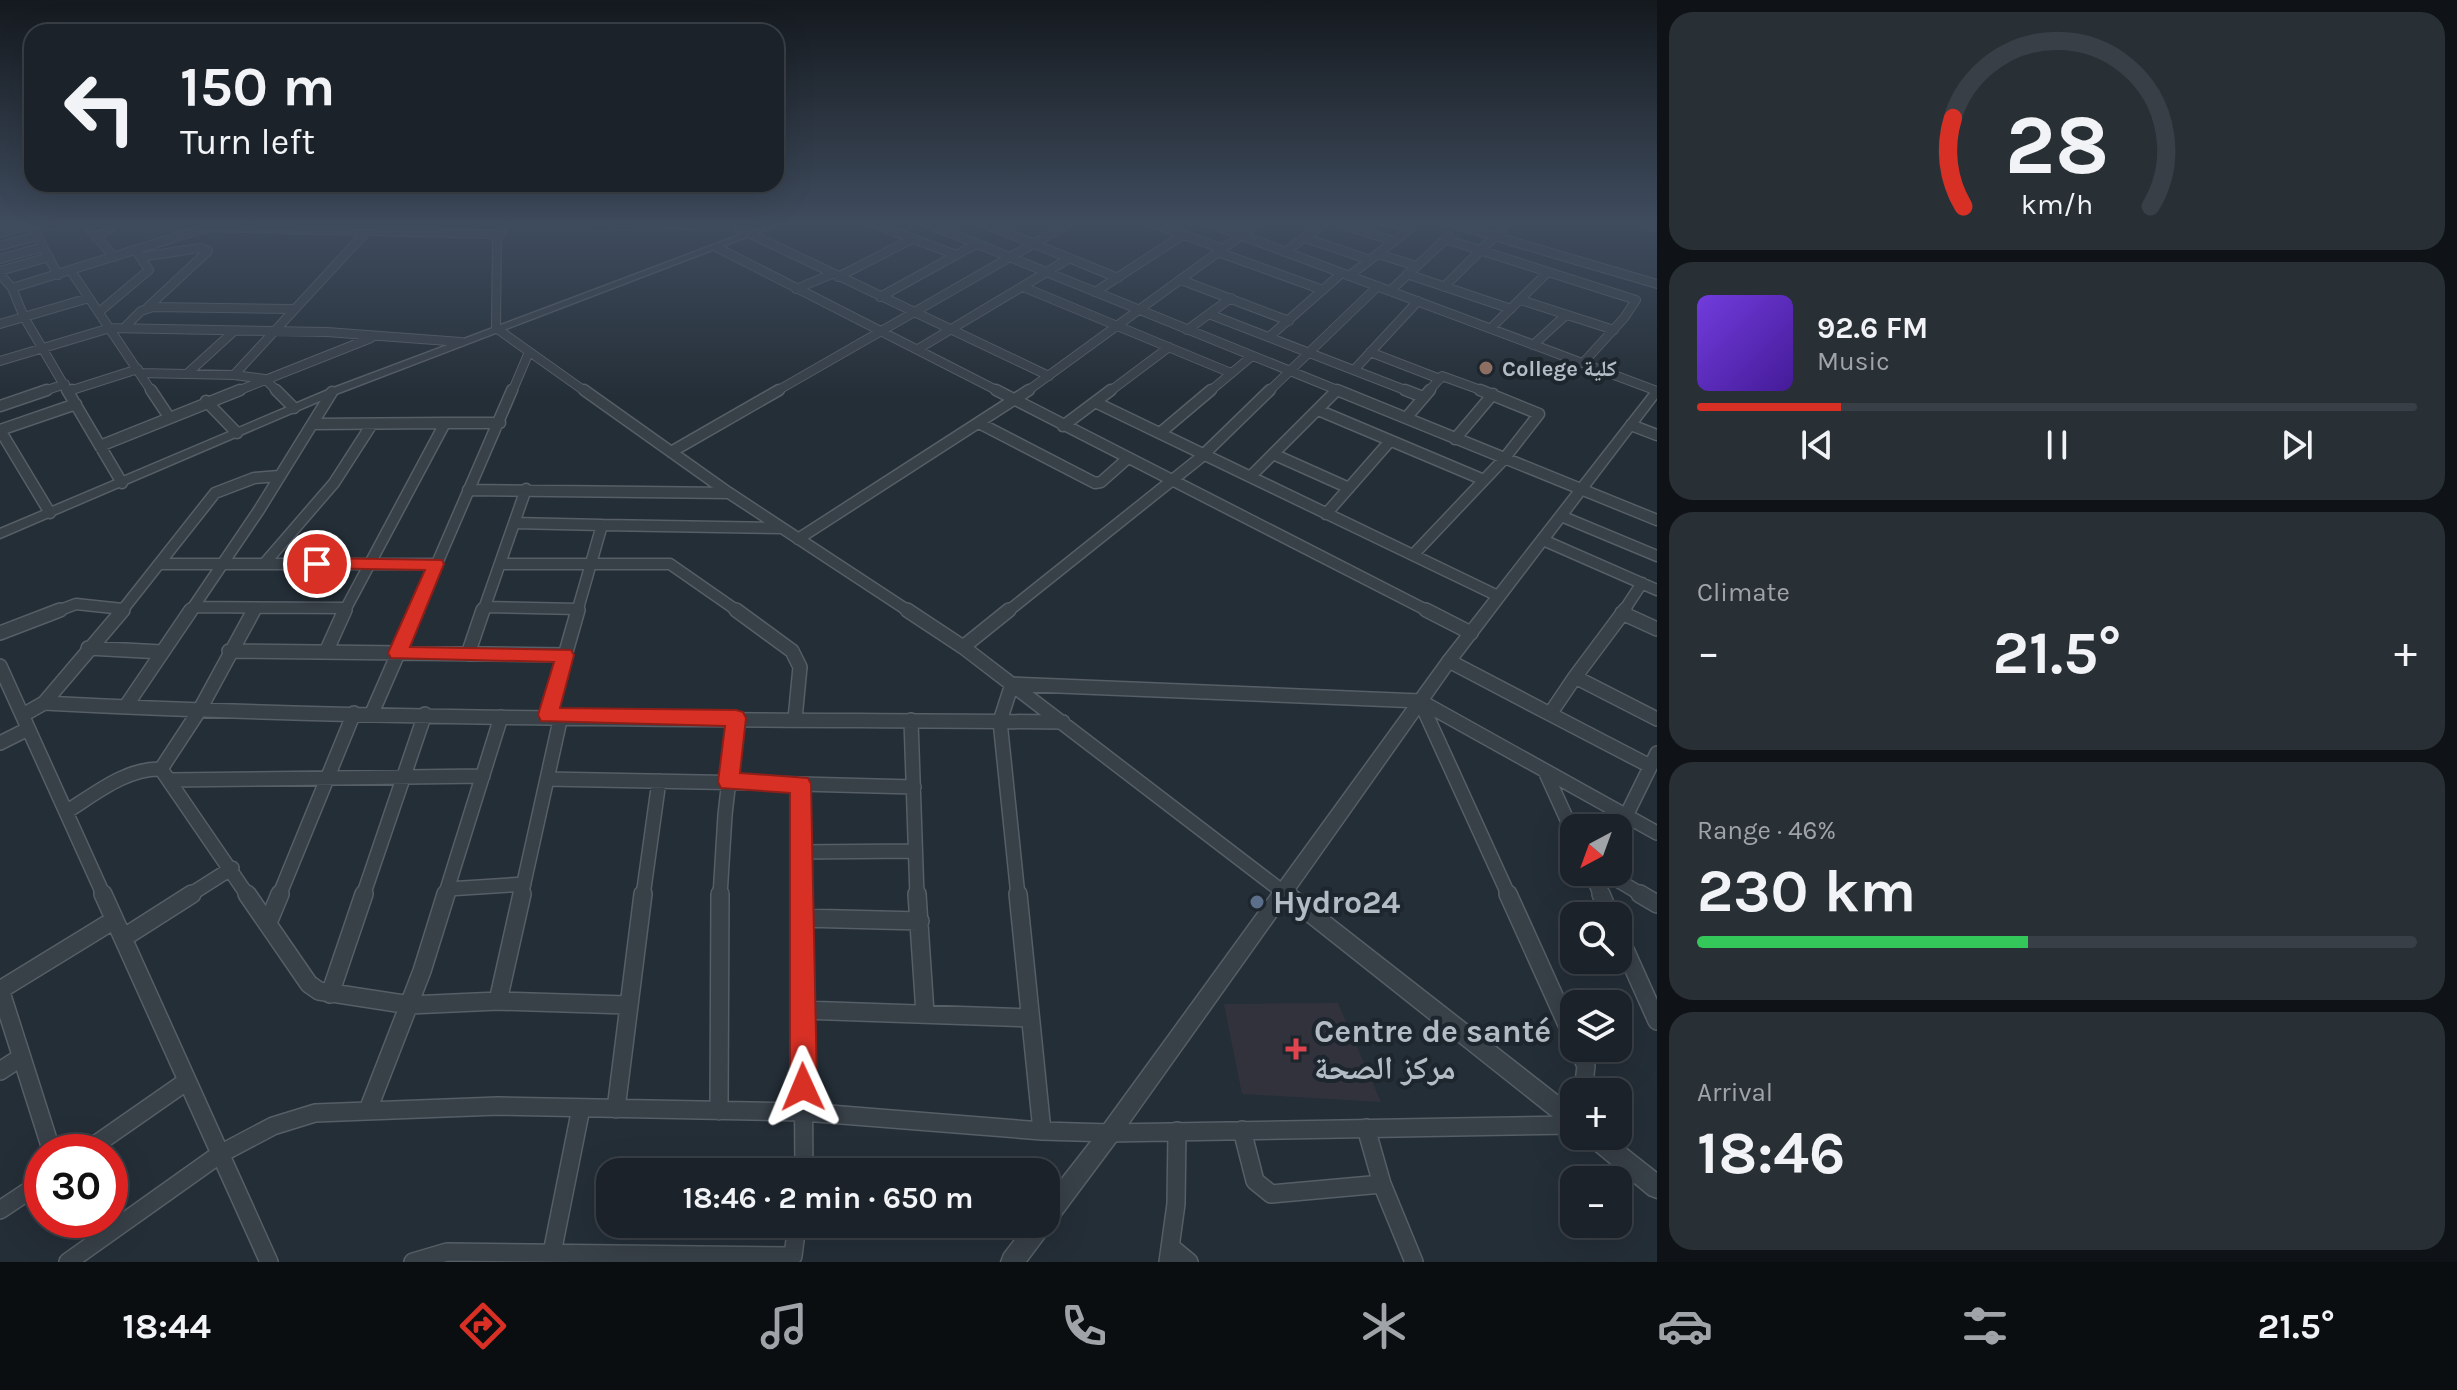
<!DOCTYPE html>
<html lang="en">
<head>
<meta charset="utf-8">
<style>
  :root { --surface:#1b2229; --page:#282f35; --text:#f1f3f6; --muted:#a0a4a8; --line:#393f46; --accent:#d93025 }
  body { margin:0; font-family:Karla,"Noto Naskh Arabic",sans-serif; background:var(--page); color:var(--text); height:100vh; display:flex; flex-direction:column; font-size:30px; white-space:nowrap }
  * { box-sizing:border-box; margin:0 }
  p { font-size:26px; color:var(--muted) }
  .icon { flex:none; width:44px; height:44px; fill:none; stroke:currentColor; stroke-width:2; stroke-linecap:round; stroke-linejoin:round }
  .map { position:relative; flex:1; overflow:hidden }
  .details { display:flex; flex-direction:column; gap:12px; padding:12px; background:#0f1317; width:800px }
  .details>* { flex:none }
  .top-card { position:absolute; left:24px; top:24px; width:760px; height:168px; border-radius:24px; box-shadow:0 8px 32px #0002,0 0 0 2px var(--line); background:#1b2229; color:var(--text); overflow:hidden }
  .needle { width:52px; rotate:221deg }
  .tools { position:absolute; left:1560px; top:814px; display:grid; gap:16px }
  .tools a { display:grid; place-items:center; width:72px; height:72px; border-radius:16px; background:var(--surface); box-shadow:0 8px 32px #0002,0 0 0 2px var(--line); font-size:40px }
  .speed { position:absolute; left:24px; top:1134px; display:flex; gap:16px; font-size:40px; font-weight:700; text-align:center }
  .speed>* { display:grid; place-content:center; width:104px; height:104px; border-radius:50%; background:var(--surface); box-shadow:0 8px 32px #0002,0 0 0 2px var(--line); line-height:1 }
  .speed .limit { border:12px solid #d22; background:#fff; color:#111 }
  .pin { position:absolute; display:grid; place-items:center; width:68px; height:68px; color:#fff; margin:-34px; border:4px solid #fff; border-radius:50%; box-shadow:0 2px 8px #0007 }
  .me { position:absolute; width:88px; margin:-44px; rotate:359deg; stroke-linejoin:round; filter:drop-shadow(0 0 6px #0008) }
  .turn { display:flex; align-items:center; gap:28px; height:168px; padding:0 24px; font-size:36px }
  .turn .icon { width:104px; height:104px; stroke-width:2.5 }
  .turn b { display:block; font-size:56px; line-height:68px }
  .big { font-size:60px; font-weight:700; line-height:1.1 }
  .details .card { flex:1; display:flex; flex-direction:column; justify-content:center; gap:12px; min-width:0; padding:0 28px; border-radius:24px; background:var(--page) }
  .details .dial { align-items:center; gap:0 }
  .dial svg { height:208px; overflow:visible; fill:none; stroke:var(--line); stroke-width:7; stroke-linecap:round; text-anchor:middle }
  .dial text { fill:var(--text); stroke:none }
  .song { display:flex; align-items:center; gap:24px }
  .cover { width:96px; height:96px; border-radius:12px; background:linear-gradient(135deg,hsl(260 70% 55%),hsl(260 70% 35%)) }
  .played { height:8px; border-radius:4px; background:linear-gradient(90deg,var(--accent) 20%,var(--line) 20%) }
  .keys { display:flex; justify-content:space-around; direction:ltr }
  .heat { display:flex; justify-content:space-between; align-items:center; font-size:44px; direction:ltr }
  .charge { height:12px; border-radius:6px; background:linear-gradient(90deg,#34c759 46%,var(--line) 0) }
  .trip { position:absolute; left:596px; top:1158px; width:464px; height:80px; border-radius:24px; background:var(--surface); box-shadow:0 8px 32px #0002,0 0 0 2px var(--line); font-weight:700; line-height:80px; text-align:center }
  .tab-bar { display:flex; height:128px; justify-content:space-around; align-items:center; background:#0b0e10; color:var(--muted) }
  .tab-bar .icon { width:56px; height:56px }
  .tab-bar .on { color:var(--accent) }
  .tab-bar b { font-size:36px; color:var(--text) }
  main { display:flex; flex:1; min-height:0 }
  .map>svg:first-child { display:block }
</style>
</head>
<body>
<main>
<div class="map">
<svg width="1657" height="1262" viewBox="0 0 1657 1262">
  <rect width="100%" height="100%" fill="#242e37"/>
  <path fill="#32323d" d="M1338,1003l43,99 -139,-8 -18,-90z"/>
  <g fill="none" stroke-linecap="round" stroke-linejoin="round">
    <defs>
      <path id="minor-far3" d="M29,221l29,54
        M83,221l31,36
        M507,221l-10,17 -1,90 90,64
        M598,221l97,4
        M866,221l90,34
        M921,221l421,171
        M978,221l140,57
        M1146,221l77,28
        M1203,221l454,170
        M1330,221l64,20
        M1443,221l214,63
        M1633,221l24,6
        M205,227l294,7
        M738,228l311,148
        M0,233l31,-8
        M96,238l22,-17
        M1305,238l65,22
        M1445,239l191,61 -12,18 -41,45
        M0,246l37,-10
        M716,247l284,145
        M1218,252l105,38
        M1285,252l42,-31
        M1378,254l38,12
        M141,257l59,-9 8,3 -60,56
        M0,259l43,-12
        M0,271l49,-14
        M71,271l81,121
        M0,274l12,14 12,29 44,75
        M1407,274l104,35
        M1349,276l61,-47 -26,-8
        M838,277l74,-38
        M1181,280l108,41
        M1023,287l208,86
        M1444,287l66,-66
        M12,288l200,-62
        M796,289l36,-15
        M1390,291l59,-55
        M1095,292l88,-57
        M880,297l98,-54
        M1521,300l93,30
        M99,312l50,-42 -12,-18
        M1209,314l201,78
        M0,324l89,-26
        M124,328l17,-17 12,-4 141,2
        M1491,328l57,-56
        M1187,330l44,-32
        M1269,337l73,-64
        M1533,345l33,-30
        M918,349l152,-91
        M1370,352l70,27
        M0,361l110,-33 217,4 134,10
        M1354,370l64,-69
        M140,373l94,2 31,4 13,13
        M188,373l45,-41
        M234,375l132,-143
        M69,391l69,-22
        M41,392l24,-8
        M235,392l136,-54
        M512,392l17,-40
        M775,392l298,-171
        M1026,392l235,-171
        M1109,392l60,-45
        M1209,392l43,-36
        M1268,392l110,-106
        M1428,392l14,-16 44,16"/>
      <path id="minor-far2" d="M67,390l55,93
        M151,390l18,27
        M276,390l18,18
        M584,390l145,103 181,119
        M996,390l434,222
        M1337,390l320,130
        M1405,390l18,7
        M69,391l3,-1
        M206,401l31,32
        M1097,403l401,193
        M0,406l47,-16
        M1318,410l166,70
        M1406,418l24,-28
        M979,423l116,60 6,-1 26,-23
        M312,424l133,-1
        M1631,425l26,10
        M1063,426l48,-36
        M0,430l50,83
        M0,430l76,-26
        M1160,433l51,-43
        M1455,439l38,-45
        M100,446l140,-56
        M671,452l108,-62
        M1273,454l76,34
        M1250,477l87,-87
        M468,490l261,3
        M1326,514l64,-73
        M1561,516l96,40
        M514,523l88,2 -25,87
        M602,525l180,3
        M798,539l231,-149
        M1543,540l114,50
        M1413,555l91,-96 35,-45 -59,-24
        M162,564h274
        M264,564l70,-81 38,-59
        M500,564h170l69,48
        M193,607l153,1
        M484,607l94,2
        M55,612l21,-8 47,5
        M121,612l94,-119 39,-15 25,-2
        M190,612l69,-102 73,-118
        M253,612l2,-4
        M344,612l101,-189h55
        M416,612l96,-222
        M483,612l43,-123
        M1007,612l193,-154 70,-68
        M1623,612l19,-29"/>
      <path id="minor-far1" d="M736,610l56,41 8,16 -5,52
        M907,610l56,37 320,245
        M1426,610l45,23
        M1625,610l-50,67 82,42
        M1622,613l35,16
        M0,633l60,-23
        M963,647l46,-37
        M88,648l74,4
        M229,651l336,4
        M326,652l19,-42
        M468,654l15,-44
        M1449,661l101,53
        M0,666l104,230
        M1575,677l-25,37 100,52
        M1420,701l89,195
        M44,703l79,-93
        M126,706l65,-96
        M372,713l45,-103
        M23,715l21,-12c339,18 679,16 1019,19
        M548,715l30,-105
        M911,720l6,176
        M0,743l28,-14
        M161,769l38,-58 55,-101
        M1545,771l29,64
        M547,779l254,5
        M169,780l314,-4
        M66,812c29,-18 60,-44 95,-43l87,127
        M1626,816l31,-63
        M800,852l114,-1
        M1591,872l10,24
        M1604,872l40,24
        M448,889l76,-5
        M188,896l44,-28
        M279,896l75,-183
        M363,896l62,-182
        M445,896l56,-179
        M521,896l40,-180
        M643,896l16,-115
        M720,896l5,-81 11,-97
        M802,896l-1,-112 113,3
        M1018,896l-18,-175 12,-37 408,17 237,132"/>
      <path id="minor" d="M103,894l166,368
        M247,894l62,90 10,7 91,14 88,-4 129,4
        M802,894l2,278
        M917,894l8,119
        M1018,894l24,237
        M1508,894l66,146
        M1601,894l9,22
        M1640,894l17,10
        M801,918l119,3
        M268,923l12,-29
        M1618,934l39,87
        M123,938l69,-44
        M0,989l52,163
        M0,990l114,-70
        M330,994l34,-100
        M498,1001l24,-107
        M802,1010l227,8
        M1578,1048l8,18 -3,26
        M0,1071l20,-13
        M616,1109l27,-215
        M368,1110l54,-139 24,-77
        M719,1111l1,-217
        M1242,1130l13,51 16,13 111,-10 -16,-56
        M85,1152l102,-71
        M1382,1184l32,78
        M0,1210l42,-28
        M1172,1248l17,14
        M552,1253l29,-145
        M68,1262l152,-108 53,-28 42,-13 183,-7 306,6 238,19 68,2 464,-8
        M413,1262l34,-10 346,4 4,-32
        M1168,1262l8,-58 1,-73"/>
      <path id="tertiary" d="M777,221h11l-452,173 -336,144v-9l328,-139z
        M1657,388v10l-203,267 -159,225 279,218v23l-7,-3 -282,-224 -168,236 -91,122h-25l3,-8 23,-30h19v-25l57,-73 341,-469 209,-268z
        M1582,1136h28l47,37v25l-8,-3 -63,-52z"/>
    </defs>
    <use href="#minor-far3" stroke="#565e66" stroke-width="10"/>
    <use href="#minor-far2" stroke="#565e66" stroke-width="13"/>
    <use href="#minor-far1" stroke="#565e66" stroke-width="16"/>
    <use href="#minor" stroke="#565e66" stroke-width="20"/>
    <use href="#tertiary" stroke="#565e66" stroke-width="3"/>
    <use href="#minor-far3" stroke="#384048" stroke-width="8"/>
    <use href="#minor-far2" stroke="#384048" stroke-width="10"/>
    <use href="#minor-far1" stroke="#384048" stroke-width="13"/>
    <use href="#minor" stroke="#384048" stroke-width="17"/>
    <use href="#tertiary" fill="#384048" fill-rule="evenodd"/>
  </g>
  <linearGradient id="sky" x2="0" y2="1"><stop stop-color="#14191e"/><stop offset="0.56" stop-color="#3f4c5e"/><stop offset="1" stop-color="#3f4c5e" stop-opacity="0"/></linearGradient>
  <rect width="1657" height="398" fill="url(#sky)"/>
  <path fill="#d93025" stroke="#8d1f18" stroke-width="2" d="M317,558l125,2 2,4 -34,83 161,3 3,5 -14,53 176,2 7,2 3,6 -6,55 68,5 3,6 6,303 -4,9 -10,4 -9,-4 -4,-9v-294l-69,-5 -3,-6 7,-56 -184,-5 -3,-6 16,-53 -163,-4 -3,-5 37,-83 -114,-2 -3,-4 3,-4z"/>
  <circle fill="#8d6e63" stroke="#1d252d" stroke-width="3" cx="1486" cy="368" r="8"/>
  <circle fill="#5c6f8a" stroke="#1d252d" stroke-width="3" cx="1257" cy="902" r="8"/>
  <path fill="#e0444e" stroke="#1d252d" stroke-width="3" d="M1292 1037h8v8h8v8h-8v8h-8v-8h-8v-8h8z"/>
  <g text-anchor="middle" stroke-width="8" stroke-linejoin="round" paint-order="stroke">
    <g font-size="22" font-weight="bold" fill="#b3bbc4" stroke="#1d252d" text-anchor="start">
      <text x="1502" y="376">College كلية</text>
    </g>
    <g font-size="32" font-weight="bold" fill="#b3bbc4" stroke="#1d252d" text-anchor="start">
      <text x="1273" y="913">Hydro24</text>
      <text x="1314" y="1042">Centre de santé<tspan x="1314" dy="37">مركز الصحة</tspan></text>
    </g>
  </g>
</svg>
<div class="tools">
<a><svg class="needle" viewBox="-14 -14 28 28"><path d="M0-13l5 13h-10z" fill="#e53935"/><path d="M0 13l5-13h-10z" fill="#a0a4a8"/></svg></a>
<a><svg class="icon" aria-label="search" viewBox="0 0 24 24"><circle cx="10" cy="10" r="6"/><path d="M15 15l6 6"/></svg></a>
<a><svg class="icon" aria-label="layers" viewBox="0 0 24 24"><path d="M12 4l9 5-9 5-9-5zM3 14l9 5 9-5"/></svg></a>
<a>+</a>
<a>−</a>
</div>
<div class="speed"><div class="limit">30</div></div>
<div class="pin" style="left:317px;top:564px;background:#d93025"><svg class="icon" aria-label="arrive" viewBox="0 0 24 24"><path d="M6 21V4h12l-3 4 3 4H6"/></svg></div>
<svg class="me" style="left:803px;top:1087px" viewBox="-20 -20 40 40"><path d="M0-17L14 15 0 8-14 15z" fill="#d93025" stroke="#fff" stroke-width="4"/></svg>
<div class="trip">18:46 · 2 min · 650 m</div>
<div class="top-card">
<div class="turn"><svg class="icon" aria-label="left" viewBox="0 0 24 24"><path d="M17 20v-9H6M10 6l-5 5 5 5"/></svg><div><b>150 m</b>Turn left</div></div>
</div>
</div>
<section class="details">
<div class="card dial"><svg viewBox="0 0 100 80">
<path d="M14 69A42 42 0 1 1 86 69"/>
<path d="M14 69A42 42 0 0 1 10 35" stroke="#d93025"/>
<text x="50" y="56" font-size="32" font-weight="700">28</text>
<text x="50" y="72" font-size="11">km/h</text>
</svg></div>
<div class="card">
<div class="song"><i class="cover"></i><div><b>92.6 FM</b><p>Music</p></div></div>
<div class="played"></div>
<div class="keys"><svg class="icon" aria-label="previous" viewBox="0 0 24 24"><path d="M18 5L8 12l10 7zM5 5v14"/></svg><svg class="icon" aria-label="pause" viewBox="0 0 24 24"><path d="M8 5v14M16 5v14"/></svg><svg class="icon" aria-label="next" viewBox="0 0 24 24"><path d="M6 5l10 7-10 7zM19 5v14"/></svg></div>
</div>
<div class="card"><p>Climate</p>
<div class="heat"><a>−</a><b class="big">21.5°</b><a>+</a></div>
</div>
<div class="card"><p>Range · 46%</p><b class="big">230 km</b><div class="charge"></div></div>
<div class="card"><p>Arrival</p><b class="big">18:46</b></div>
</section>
</main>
<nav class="tab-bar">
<b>18:44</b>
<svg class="icon on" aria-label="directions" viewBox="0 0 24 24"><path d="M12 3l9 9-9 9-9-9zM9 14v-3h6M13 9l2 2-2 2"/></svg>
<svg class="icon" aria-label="music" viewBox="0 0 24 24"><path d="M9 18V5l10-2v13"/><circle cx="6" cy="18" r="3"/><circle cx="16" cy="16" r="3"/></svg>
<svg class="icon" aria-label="phone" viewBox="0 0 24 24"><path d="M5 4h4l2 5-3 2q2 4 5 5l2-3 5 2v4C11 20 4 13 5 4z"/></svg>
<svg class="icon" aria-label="climate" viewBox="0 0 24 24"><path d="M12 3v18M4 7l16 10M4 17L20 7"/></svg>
<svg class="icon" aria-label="car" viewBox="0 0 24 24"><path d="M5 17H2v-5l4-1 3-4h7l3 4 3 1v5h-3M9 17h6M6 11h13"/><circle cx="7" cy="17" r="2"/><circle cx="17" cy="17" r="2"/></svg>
<svg class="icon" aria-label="filters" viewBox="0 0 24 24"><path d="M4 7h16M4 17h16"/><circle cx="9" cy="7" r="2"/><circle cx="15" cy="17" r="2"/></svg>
<b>21.5°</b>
</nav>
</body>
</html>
